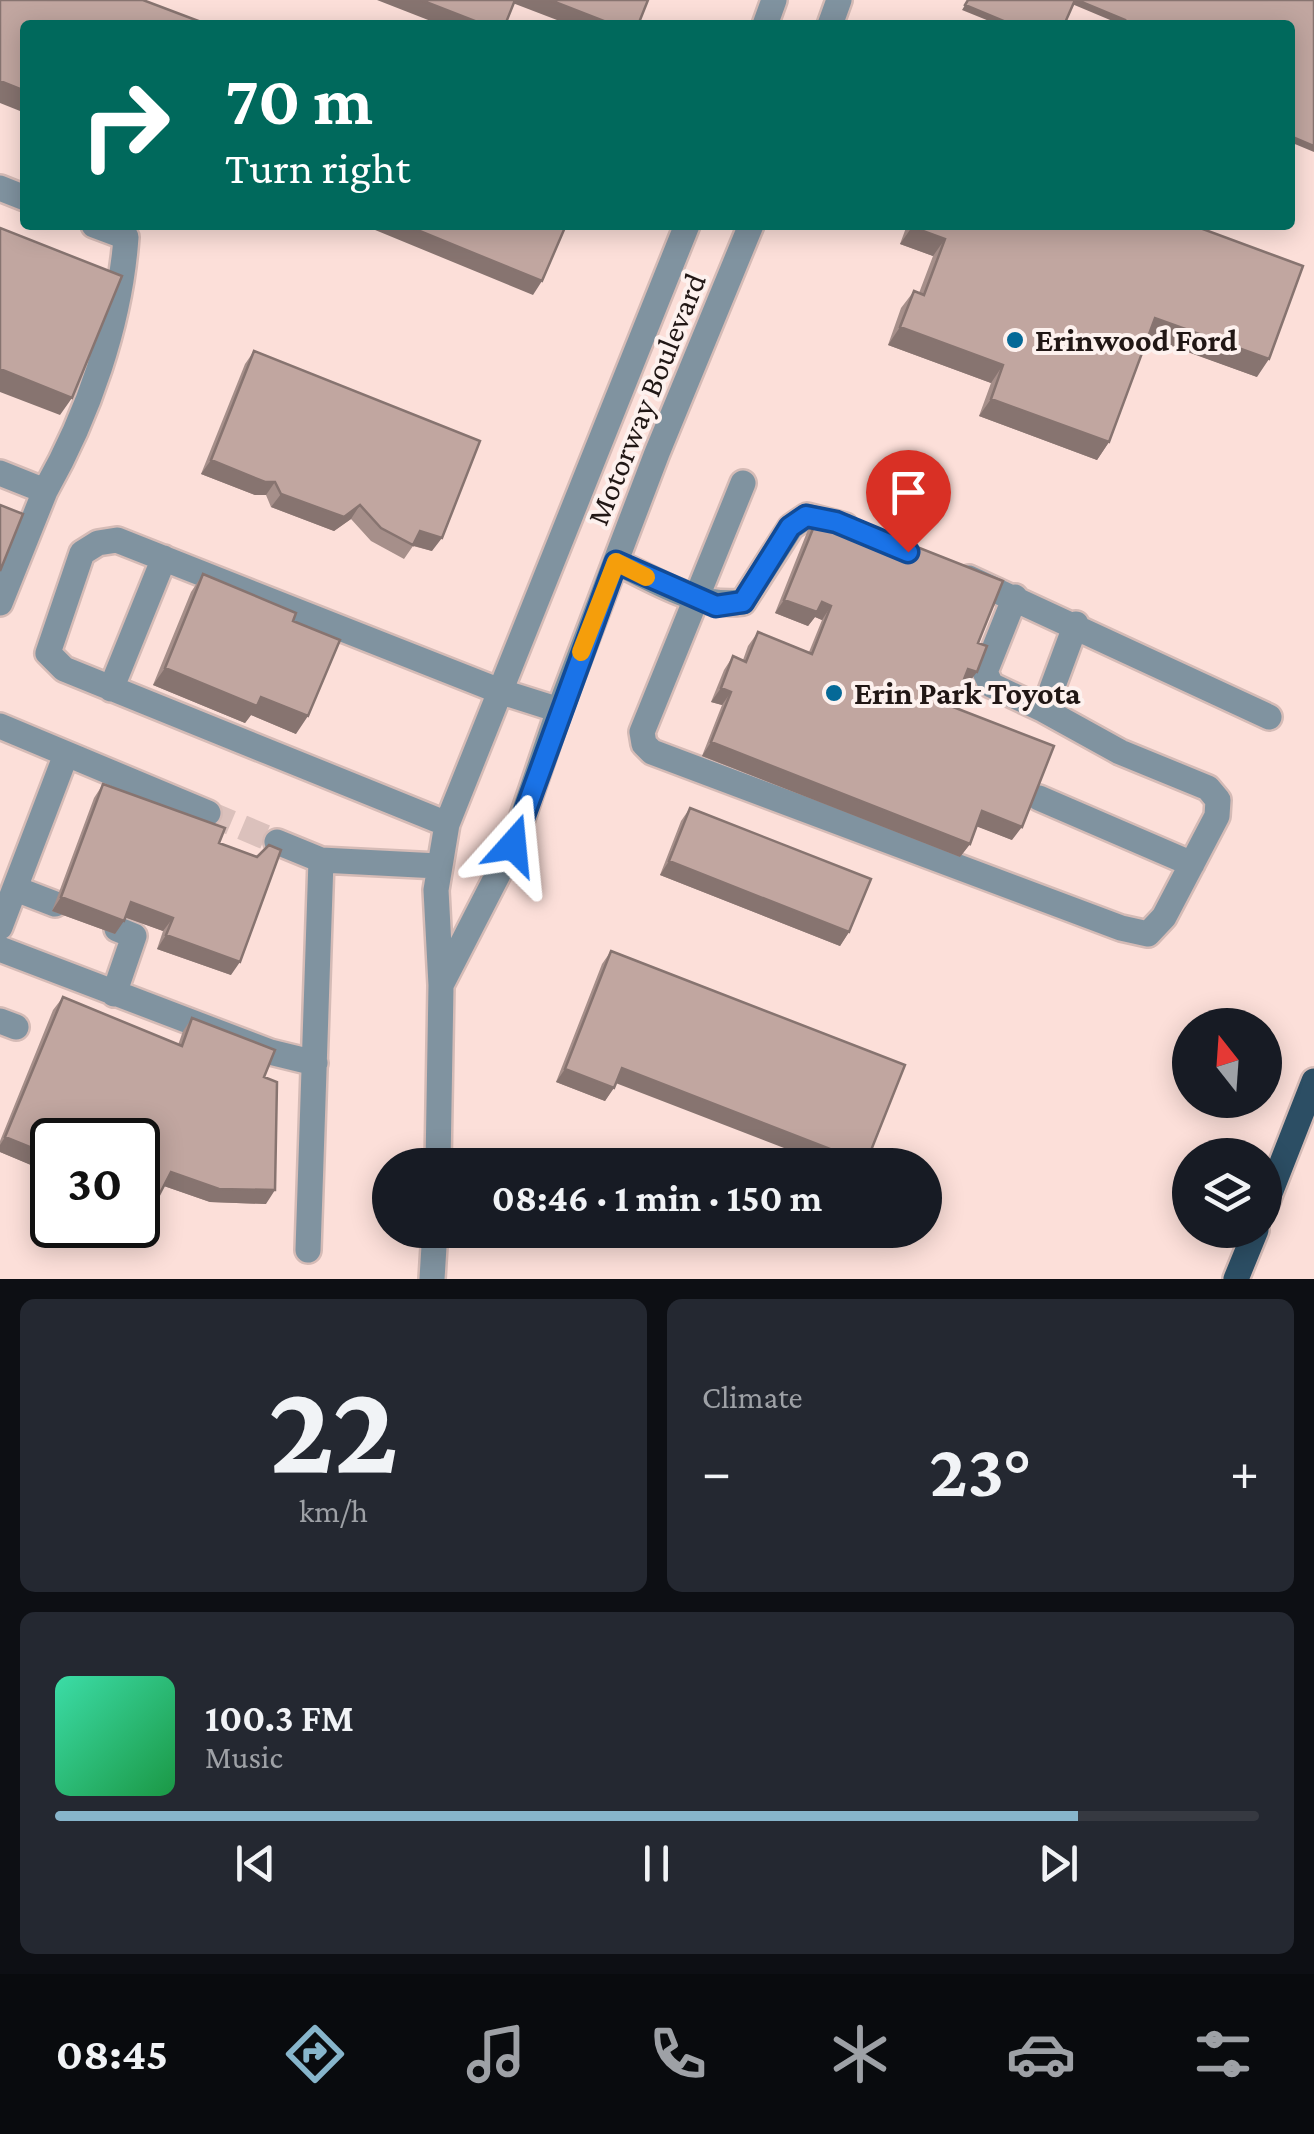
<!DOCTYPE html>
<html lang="en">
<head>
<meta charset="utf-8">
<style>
  :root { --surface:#171b24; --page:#242831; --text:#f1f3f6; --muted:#9ea1a6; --line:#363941; --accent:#87b5cb }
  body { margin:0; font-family:"Crimson Pro",serif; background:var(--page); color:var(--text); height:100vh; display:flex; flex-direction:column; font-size:38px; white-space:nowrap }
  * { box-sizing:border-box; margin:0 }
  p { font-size:32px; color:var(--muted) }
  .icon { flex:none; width:55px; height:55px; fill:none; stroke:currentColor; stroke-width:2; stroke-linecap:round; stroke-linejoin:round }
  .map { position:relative; height:1279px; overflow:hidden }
  .details { display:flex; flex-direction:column; gap:20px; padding:20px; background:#0d0f14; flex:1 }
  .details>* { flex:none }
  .hud { position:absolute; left:20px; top:20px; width:1275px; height:210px; border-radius:10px; box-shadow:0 5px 25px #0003; background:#00695c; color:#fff; overflow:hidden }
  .needle { width:65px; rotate:343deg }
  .fabs { position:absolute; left:1172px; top:1008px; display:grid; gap:20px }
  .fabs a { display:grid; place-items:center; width:110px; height:110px; border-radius:50%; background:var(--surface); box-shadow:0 5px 25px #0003; font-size:50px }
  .speed { position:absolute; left:30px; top:1118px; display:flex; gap:20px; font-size:50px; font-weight:700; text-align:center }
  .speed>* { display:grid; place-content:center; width:130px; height:130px; border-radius:50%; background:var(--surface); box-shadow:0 5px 25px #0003; line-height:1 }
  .speed .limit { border:5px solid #111; border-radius:15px; background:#fff; color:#111 }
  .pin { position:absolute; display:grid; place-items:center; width:85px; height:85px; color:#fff; margin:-102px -42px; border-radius:50% 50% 50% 0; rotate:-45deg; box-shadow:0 0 10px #0007 }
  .pin .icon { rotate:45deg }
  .me { position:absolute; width:110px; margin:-55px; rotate:18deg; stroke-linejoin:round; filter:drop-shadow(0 0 8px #0008) }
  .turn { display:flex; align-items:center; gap:35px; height:210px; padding:0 40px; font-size:45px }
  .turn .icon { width:130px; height:130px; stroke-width:2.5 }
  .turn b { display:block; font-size:70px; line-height:85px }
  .big { font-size:75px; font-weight:700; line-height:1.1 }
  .details .card { flex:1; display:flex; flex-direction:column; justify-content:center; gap:15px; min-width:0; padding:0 35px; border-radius:15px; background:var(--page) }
  .details .dial { align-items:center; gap:0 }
  .dial b { font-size:130px; line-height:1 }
  .song { display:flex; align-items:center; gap:30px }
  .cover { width:120px; height:120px; border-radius:15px; background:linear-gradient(135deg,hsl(160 70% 55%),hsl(140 70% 35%)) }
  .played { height:10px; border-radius:5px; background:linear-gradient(90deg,var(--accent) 85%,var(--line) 85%) }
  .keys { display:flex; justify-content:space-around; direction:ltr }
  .heat { display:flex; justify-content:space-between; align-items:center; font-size:55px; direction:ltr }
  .details .tiles { flex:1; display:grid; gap:20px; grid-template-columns:1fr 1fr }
  .card:last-child { grid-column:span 2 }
  .trip { position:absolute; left:372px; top:1148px; width:570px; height:100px; border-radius:50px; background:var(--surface); box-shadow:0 5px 25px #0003; font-weight:700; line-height:100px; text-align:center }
  .menu { display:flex; height:160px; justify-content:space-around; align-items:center; background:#090b0e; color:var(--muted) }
  .menu .icon { width:70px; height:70px }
  .menu .selected { color:var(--accent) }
  .menu b { font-size:45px; color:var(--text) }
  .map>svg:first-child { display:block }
</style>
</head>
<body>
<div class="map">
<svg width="1314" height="1279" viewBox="0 0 1314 1279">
  <rect width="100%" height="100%" fill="#fcdfd9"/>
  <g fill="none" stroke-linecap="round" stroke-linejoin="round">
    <path stroke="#dbc1bc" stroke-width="25" stroke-dasharray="25 12" stroke-linecap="butt" d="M208,813l69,29"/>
    <defs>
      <path id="minor" d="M765,25l9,-25
        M830,25l9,-25
        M0,188l25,10
        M0,473l45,18 -45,112
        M743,483l-101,249 2,12 8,8 469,176 27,6 16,-17 53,-101 1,-16 -10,-12 -88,-36 -76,-42 32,-86
        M45,491c43,-76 75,-167 81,-254l-32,-12
        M616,562c42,20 80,46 127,40l48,-75 16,-11 38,10
        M969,578l300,139
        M1015,597l-30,75 6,13 53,25
        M111,689l53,-131
        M0,726l208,87
        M1039,798l153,66
        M447,824l-383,-155 -16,-16 34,-100 16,-10 19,-3 385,152 57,18
        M277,842l44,18 -13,390
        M321,860l117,6
        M16,889l39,15
        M0,927l65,-170
        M0,949l270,103 45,11
        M441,985l72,-140 46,-135 98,-257 94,-228
        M114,994l20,-58 -17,-7
        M0,1021l16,6
        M438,1165l3,-180 -5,-95 11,-66 240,-599
        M432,1279l3,-49"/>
      <path id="major" d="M1265,1206l49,-125
        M1236,1279l20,-49"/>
    </defs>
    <use href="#minor" stroke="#d5bbb6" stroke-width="30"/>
    <use href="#major" stroke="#d5bbb6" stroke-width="30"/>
    <use href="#minor" stroke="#8093a0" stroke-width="25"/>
    <use href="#major" stroke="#2c4e64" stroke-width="25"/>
  </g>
  <path fill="#a68f8a" d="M907,225h285l65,152 -109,-40 -39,105 -12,18 -118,-44 12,-33 -103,-38 13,-37 13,-17 5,2 14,-37 -33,-12z
    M254,351l178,200 -19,-5 -9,13 -33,-18 -20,-22 -17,12 -63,-24 -5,-12h-11l-54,-21 44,-110z
    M821,509l157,134 -11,42 -5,-2 -9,24 59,133 -35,-14 -7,18 -10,13 -258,-101 20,-51 -11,-3 13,-32 9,-14 10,4 5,-14 10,-14 51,20 13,-32 -7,-3 -7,9 -33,-13 36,-91z
    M203,574l90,47 3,113 -45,-19 -6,8 -92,-38 38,-93z
    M103,784l116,59 12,132 -74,-26 6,-18 -38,-14 -10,17 -63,-23 42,-113z
    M690,808l159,124 -9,14 -180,-71 21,-54z
    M611,951l5,132 -11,18 -49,-19 46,-118z
    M63,997l115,48 5,-14 9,-13 72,59 2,127 -56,-2 -46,-16 -16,27 -148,-61v-11l53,-131z"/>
  <path fill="#877470" d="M377,0h44l64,25h-44z
    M511,0h39l64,25h-44l-60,-23z
    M1074,0h3l48,20 -3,5 -50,-21z
    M965,5l48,20h-14l-37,-15z
    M0,81l25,10v22l-25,-10z
    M1290,136l24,10v6l-24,-10z
    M363,225h42l137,56 -9,14z
    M912,227l33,12 -12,17 -33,-12z
    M1155,318l114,41 -12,18 -114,-41z
    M900,327l103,38 -12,18 -103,-38z
    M0,369l72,29 -12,17 -60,-23z
    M991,399l118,43 -12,18 -118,-44z
    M211,460l64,22 -9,13h-11l-54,-21z
    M281,494l79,11 -9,14 -17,12 -63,-24z
    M420,531l22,7 -10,13 -21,-6z
    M784,600l38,2 9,4 -9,14 -7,-3 -7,9 -33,-13z
    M165,668l96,29 47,19 -12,18 -45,-19 -6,8 -92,-38z
    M968,669l9,3 -10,13 -8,-3z
    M721,688l10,4 -9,13 -11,-3z
    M711,742l259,102 -10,13 -258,-101z
    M982,811l40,16 -10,13 -39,-15z
    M669,861l180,71 -9,14 -180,-71z
    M61,897l63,24 -9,13 -63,-23z
    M131,902l42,16 -10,13 -42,-15z
    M166,935l74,27 -9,13 -74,-26z
    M622,1068l244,95 -1,2h-37l-215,-83z
    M565,1069l49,19 -9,13 -49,-19z
    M5,1137l47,19v18l-52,-22v-7z
    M171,1172l104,18 -9,14 -56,-2 -49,-17z
    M138,1191l19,8 -9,14 -10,-5z"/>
  <path fill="#c1a6a0" stroke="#877470" stroke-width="2.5" d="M0,0h143l66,25h-184v66l-25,-10z
    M421,0h94l-10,25h-20z
    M550,0h98l-10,25h-24z
    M968,0h107l-11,25h-51l-48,-20z
    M1077,0h237v146l-24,-10v-111h-167l2,-5z
    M405,225h161l-24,56z
    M913,225h279l111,41 -34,93 -114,-41 -46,124 -118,-43 12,-34 -103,-38 14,-36 10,4 21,-56 -33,-12z
    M0,228l122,48 -50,122 -72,-29z
    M254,351l226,90 -38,97 -22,-7 -7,14 -32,-17 -21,-23 -16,12 -63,-23 -6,-12h-10l-54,-22z
    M0,505l23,9 -23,57z
    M821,509l182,72 -25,62 9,3 -10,26 -9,-3 -15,38 101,39 -32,81 -40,-16 -12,33 -259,-102 20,-50 -10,-4 12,-32 13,6 12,-30 54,22 19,-48 -9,-4 -5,10 -33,-12z
    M203,574l93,39 -3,8 47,19 -32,76 -47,-19 -4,9 -92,-38z
    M103,784l122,44 -6,15 38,14 12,-12 12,5 -41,112 -74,-27 7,-17 -42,-16 -7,19 -63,-24z
    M690,808l181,71 -22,53 -180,-71z
    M611,951l294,114 -39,98 -244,-95 -8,20 -49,-19z
    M63,997l119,49 10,-28 83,32 -11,27 13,5 -2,108 -56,-1 -48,-17 -14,27 -19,-8v-51h-86v16l-47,-19z"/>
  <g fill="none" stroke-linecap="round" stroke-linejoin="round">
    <defs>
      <path id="route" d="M513,845l103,-283 100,44 27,-4 47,-75 16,-11 30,6 72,30"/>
    </defs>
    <use href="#route" stroke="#114b97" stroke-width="25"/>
    <use href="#route" stroke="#1a73e8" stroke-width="18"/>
    <path stroke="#f59e0b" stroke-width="18" d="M581,652l35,-90 30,15"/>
  </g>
  <g fill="#056997" stroke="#fdf1ee" stroke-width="4">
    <circle cx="1015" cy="340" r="10"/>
    <circle cx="834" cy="693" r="10"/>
  </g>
  <g text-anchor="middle" stroke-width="8" stroke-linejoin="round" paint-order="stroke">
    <g font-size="32" font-weight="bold" fill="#211715" stroke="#fdf1ee" text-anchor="start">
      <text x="1035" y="351">Erinwood Ford</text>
      <text x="854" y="704">Erin Park Toyota</text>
    </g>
    <g font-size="32" fill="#211715" stroke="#fdf1ee">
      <text transform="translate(646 399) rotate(-68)" y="11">Motorway Boulevard</text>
    </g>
  </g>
</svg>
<div class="fabs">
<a><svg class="needle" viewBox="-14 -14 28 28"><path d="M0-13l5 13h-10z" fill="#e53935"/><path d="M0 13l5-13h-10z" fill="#9ea1a6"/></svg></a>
<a><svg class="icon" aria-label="layers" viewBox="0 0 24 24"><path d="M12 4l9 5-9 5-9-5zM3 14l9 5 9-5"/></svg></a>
</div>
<div class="speed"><div class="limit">30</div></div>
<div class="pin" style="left:908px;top:552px;background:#d93025"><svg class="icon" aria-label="arrive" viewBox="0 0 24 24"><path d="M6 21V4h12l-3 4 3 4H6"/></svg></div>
<svg class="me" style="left:513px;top:845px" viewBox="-20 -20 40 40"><path d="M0-17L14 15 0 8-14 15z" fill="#1a73e8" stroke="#fff" stroke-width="4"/></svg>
<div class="trip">08:46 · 1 min · 150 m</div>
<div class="hud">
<div class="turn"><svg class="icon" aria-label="right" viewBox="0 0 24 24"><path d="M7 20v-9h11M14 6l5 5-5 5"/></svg><div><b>70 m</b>Turn right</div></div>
</div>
</div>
<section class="details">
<div class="tiles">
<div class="card dial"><b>22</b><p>km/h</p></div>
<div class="card"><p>Climate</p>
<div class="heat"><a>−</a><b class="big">23°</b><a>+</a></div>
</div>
<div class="card">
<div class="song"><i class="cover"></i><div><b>100.3 FM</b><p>Music</p></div></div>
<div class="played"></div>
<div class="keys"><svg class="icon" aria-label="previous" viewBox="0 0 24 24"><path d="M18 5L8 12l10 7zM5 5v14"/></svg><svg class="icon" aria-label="pause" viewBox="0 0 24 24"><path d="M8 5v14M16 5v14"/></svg><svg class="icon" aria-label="next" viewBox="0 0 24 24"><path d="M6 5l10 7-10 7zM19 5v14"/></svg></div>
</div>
</div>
</section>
<nav class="menu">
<b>08:45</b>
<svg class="icon selected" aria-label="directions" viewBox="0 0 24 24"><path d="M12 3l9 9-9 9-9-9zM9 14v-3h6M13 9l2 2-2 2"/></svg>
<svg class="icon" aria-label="music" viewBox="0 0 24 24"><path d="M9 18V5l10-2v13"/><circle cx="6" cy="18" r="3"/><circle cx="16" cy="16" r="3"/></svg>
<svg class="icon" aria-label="phone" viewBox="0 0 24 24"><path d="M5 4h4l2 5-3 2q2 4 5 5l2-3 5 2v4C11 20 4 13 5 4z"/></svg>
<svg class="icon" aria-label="climate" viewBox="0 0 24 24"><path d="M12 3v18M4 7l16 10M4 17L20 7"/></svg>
<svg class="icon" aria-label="car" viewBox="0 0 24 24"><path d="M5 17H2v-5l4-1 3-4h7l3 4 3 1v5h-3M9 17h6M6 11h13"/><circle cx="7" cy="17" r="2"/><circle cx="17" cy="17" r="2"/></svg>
<svg class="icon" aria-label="filters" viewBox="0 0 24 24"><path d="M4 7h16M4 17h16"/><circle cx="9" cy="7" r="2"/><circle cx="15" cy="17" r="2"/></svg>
</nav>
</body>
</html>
